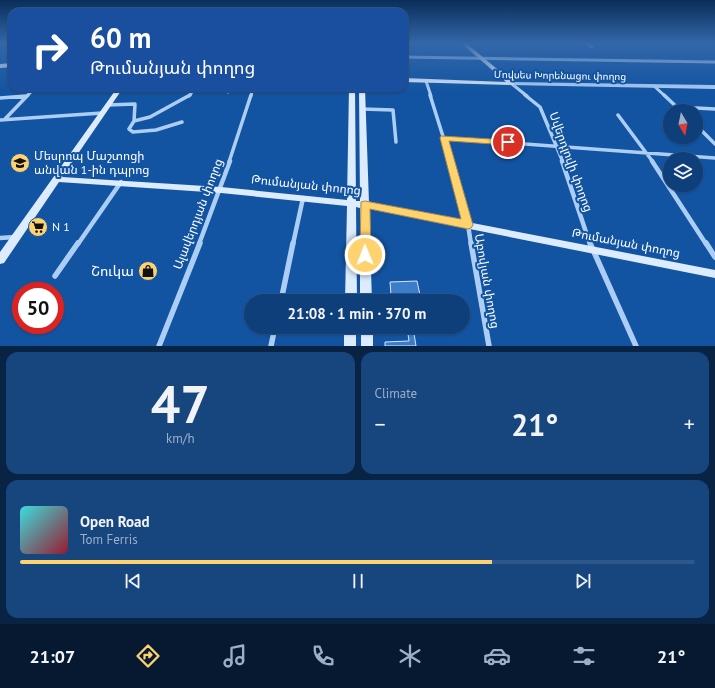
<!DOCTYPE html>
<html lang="en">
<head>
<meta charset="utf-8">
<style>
  :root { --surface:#0e3f7a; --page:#17467f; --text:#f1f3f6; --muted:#9bafc7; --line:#2e588b; --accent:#ffd270 }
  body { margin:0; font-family:"PT Sans","Noto Sans Armenian",sans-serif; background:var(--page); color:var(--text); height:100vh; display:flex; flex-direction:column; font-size:15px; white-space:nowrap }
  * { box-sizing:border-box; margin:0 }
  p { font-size:13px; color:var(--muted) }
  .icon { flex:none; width:22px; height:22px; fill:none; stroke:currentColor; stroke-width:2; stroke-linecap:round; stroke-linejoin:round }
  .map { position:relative; height:346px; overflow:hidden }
  .side { display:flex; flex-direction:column; gap:6px; padding:6px; background:#082343; flex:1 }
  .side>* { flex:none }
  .top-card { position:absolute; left:8px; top:8px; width:400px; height:84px; border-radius:12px; box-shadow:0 1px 3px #0004,0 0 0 1px var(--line); background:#1a4fa0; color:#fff; overflow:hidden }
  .needle { width:26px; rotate:170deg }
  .buttons { position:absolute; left:663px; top:104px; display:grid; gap:8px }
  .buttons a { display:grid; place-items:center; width:40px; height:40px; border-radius:50%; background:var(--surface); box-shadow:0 1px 3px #0004,0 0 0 1px var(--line); font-size:20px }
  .speed { position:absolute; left:12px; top:282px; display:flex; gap:8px; font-size:20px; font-weight:700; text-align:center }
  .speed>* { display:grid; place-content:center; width:52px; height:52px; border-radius:50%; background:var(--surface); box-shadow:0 1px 3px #0004,0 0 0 1px var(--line); line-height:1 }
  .speed .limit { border:6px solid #d22; background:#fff; color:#111 }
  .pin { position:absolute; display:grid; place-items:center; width:34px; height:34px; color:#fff; margin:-17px; border:2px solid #fff; border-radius:50%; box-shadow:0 1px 4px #0007 }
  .me { position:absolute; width:44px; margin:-22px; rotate:359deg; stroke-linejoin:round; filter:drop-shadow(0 0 3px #0008) }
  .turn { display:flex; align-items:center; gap:14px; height:84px; padding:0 16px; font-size:18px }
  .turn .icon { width:52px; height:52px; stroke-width:2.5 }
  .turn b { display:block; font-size:28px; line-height:34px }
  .big { font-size:30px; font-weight:700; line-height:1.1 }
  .side .widget { flex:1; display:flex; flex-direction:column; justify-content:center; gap:6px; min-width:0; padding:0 14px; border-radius:12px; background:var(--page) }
  .side .dial { align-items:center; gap:0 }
  .dial b { font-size:52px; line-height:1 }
  .song { display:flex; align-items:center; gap:12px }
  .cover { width:48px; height:48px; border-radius:6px; background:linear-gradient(135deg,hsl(180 70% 55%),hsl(350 70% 35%)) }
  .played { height:4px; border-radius:2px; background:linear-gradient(90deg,var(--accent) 70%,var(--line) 70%) }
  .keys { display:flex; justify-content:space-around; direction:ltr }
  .heat { display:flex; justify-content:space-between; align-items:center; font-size:22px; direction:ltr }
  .side .tiles { flex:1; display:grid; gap:6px; grid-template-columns:1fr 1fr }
  .widget:last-child { grid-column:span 2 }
  .trip { position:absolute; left:244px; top:294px; width:226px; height:40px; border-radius:20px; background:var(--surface); box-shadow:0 1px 3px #0004,0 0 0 1px var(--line); font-weight:700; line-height:40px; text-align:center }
  .tabs { display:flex; height:64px; justify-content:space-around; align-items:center; background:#061931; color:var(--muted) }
  .tabs .icon { width:28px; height:28px }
  .tabs .active { color:var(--accent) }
  .tabs b { font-size:18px; color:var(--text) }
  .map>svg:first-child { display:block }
</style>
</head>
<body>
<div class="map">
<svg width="715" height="346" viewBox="0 0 715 346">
  <rect width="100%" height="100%" fill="#1254a2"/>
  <path fill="#3b7dc8" stroke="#d5e8fe" d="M417,281l3,14h-12l1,6h-5l-1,-6h-12l-1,-13z
    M407,327h6l3,19h-31v-4l24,-1z"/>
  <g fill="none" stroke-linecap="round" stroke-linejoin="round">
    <path stroke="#accef5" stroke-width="3" d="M586,43l6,4
      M404,57l311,5
      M426,81l5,15
      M512,84l15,12
      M654,86l11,10
      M228,92l5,-4
      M27,96l8,-8
      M189,96l6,-8
      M251,96l2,-8"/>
    <path stroke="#accef5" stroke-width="3.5" d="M430,95l21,67
      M525,95l15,12 23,55
      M664,95l17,16
      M0,98l26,-2
      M108,105l27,-1 -1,17 -5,8 4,3 23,-2 26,-8
      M677,107l38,2
      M362,109l31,1 3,32
      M618,115l35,47
      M5,119l23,-24
      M0,120l102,-7
      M134,121l16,-4 40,-22
      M696,125l19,19
      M444,138l271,20
      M229,162l22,-67"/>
    <path stroke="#accef5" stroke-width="4.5" d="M450,161l18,64 3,19
      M562,161l28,83
      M652,161l54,83
      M0,238l15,-1
      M78,244l43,-62
      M199,244l31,-83
      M293,244l10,-46"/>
    <path stroke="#accef5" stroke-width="5.5" d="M471,243l18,103
      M590,243l46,103
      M706,243l9,14
      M55,276l23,-33
      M281,301l12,-58
      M159,346l41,-103
      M271,346l4,-19"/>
    <path fill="#accef5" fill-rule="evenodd" d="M512,82l203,3v4l-205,-4 -1,-1z"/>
    <path fill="#dcebfd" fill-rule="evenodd" d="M461,43h5l48,40v2l-110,-3v-4l102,4z
      M12,63v4l-12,1v-4z
      M117,88h6l-61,89 159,10 126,13 2,-112h6l1,113h4l-1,-113h6l4,115 346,67v8l-346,-69 3,92h-12v-93l-4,-1 1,94h-12l2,-95 -126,-13 -162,-11 -55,81 -4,1v-12z
      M344,327h12v19h-12z
      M361,327h12v19h-12z"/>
  </g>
  <linearGradient id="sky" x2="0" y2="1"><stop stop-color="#0a2e59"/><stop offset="0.47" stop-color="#3367a9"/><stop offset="1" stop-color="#3367a9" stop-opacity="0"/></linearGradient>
  <rect width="715" height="92" fill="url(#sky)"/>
  <path fill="#ffd270" stroke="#a68849" d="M441,136l67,4 4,2 -4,3 -59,-4 24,84 -2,3 -3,1 -98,-20 1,46 -2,4h-8l-1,-4 1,-53 4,-1 96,18 -21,-81z"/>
  <defs>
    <symbol id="school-disc" viewBox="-11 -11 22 22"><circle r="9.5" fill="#ffd270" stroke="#1254a2"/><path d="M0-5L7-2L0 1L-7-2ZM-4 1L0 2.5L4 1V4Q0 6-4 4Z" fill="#111"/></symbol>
    <symbol id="supermarket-disc" viewBox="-11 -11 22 22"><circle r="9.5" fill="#ffd270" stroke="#1254a2"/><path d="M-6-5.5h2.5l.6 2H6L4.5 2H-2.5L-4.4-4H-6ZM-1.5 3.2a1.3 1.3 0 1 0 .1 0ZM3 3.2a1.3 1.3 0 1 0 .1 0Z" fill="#111"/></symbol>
    <symbol id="shop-disc" viewBox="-11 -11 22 22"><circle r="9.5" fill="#ffd270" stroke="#1254a2"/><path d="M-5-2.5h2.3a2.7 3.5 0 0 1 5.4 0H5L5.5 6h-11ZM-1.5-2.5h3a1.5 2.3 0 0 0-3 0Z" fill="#111"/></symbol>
  </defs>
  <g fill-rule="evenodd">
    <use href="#school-disc" x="9" y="152" width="22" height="22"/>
    <use href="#supermarket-disc" x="27" y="216" width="22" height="22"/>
    <use href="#shop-disc" x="137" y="260" width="22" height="22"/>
  </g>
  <g text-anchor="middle" stroke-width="4" stroke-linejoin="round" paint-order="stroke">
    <g font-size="10" fill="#fff" stroke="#1254a2">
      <text transform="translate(560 75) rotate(1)" y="4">Մովսես Խորենացու փողոց</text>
    </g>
    <g font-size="12" fill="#fff" stroke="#1254a2" text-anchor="start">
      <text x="34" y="160">Մեսրոպ Մաշտոցի<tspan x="34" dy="14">անվան 1-ին դպրոց</tspan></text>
      <text x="52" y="231">N 1</text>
    </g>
    <g font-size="12" fill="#fff" stroke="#1254a2">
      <text transform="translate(571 162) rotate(70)" y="4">Սվերդլովի փողոց</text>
      <text transform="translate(306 185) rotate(6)" y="4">Թումանյան փողոց</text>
      <text transform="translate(198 214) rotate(-69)" y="4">Ալավերդյան փողոց</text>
      <text transform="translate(626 243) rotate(11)" y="4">Թումանյան փողոց</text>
      <text transform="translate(487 281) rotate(80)" y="4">Աբովյան փողոց</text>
    </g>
    <g font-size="14" fill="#fff" stroke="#1254a2" text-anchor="end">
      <text x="134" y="276">Շուկա</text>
    </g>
  </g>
</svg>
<div class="buttons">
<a><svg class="needle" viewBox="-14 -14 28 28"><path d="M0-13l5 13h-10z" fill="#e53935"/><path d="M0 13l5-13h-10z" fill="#9bafc7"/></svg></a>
<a><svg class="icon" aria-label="layers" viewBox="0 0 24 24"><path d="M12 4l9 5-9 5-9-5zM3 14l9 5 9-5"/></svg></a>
</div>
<div class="speed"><div class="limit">50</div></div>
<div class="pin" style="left:508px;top:142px;background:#d93025"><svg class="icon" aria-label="arrive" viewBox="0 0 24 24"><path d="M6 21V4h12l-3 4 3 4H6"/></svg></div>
<svg class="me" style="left:365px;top:255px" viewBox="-20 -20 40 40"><circle r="17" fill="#ffd270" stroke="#fff" stroke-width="3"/><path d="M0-11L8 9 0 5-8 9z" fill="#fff"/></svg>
<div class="trip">21:08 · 1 min · 370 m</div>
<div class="top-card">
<div class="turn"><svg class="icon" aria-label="right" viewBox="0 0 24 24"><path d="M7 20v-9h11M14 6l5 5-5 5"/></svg><div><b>60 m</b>Թումանյան փողոց</div></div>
</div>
</div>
<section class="side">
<div class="tiles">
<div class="widget dial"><b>47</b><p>km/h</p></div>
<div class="widget"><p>Climate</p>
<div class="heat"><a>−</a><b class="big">21°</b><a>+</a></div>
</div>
<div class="widget">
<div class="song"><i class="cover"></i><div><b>Open Road</b><p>Tom Ferris</p></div></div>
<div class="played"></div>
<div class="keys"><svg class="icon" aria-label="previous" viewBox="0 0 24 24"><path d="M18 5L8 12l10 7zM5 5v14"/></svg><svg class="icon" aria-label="pause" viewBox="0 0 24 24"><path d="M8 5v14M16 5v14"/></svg><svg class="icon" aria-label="next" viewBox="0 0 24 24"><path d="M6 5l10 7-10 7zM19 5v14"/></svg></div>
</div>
</div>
</section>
<nav class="tabs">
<b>21:07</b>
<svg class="icon active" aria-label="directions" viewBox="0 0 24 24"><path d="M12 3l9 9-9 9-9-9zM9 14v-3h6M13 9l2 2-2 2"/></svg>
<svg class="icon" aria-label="music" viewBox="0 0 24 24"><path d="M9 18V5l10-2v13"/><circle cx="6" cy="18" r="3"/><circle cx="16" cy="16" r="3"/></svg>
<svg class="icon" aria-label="phone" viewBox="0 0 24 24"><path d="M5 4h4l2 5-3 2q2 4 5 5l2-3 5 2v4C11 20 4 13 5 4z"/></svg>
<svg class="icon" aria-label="climate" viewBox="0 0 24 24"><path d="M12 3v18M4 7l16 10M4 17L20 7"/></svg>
<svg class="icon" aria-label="car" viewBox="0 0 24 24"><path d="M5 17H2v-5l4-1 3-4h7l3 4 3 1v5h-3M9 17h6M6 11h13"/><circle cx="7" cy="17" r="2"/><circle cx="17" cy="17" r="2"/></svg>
<svg class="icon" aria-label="filters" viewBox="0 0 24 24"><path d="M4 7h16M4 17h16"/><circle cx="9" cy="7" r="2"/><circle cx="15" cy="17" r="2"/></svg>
<b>21°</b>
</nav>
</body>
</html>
